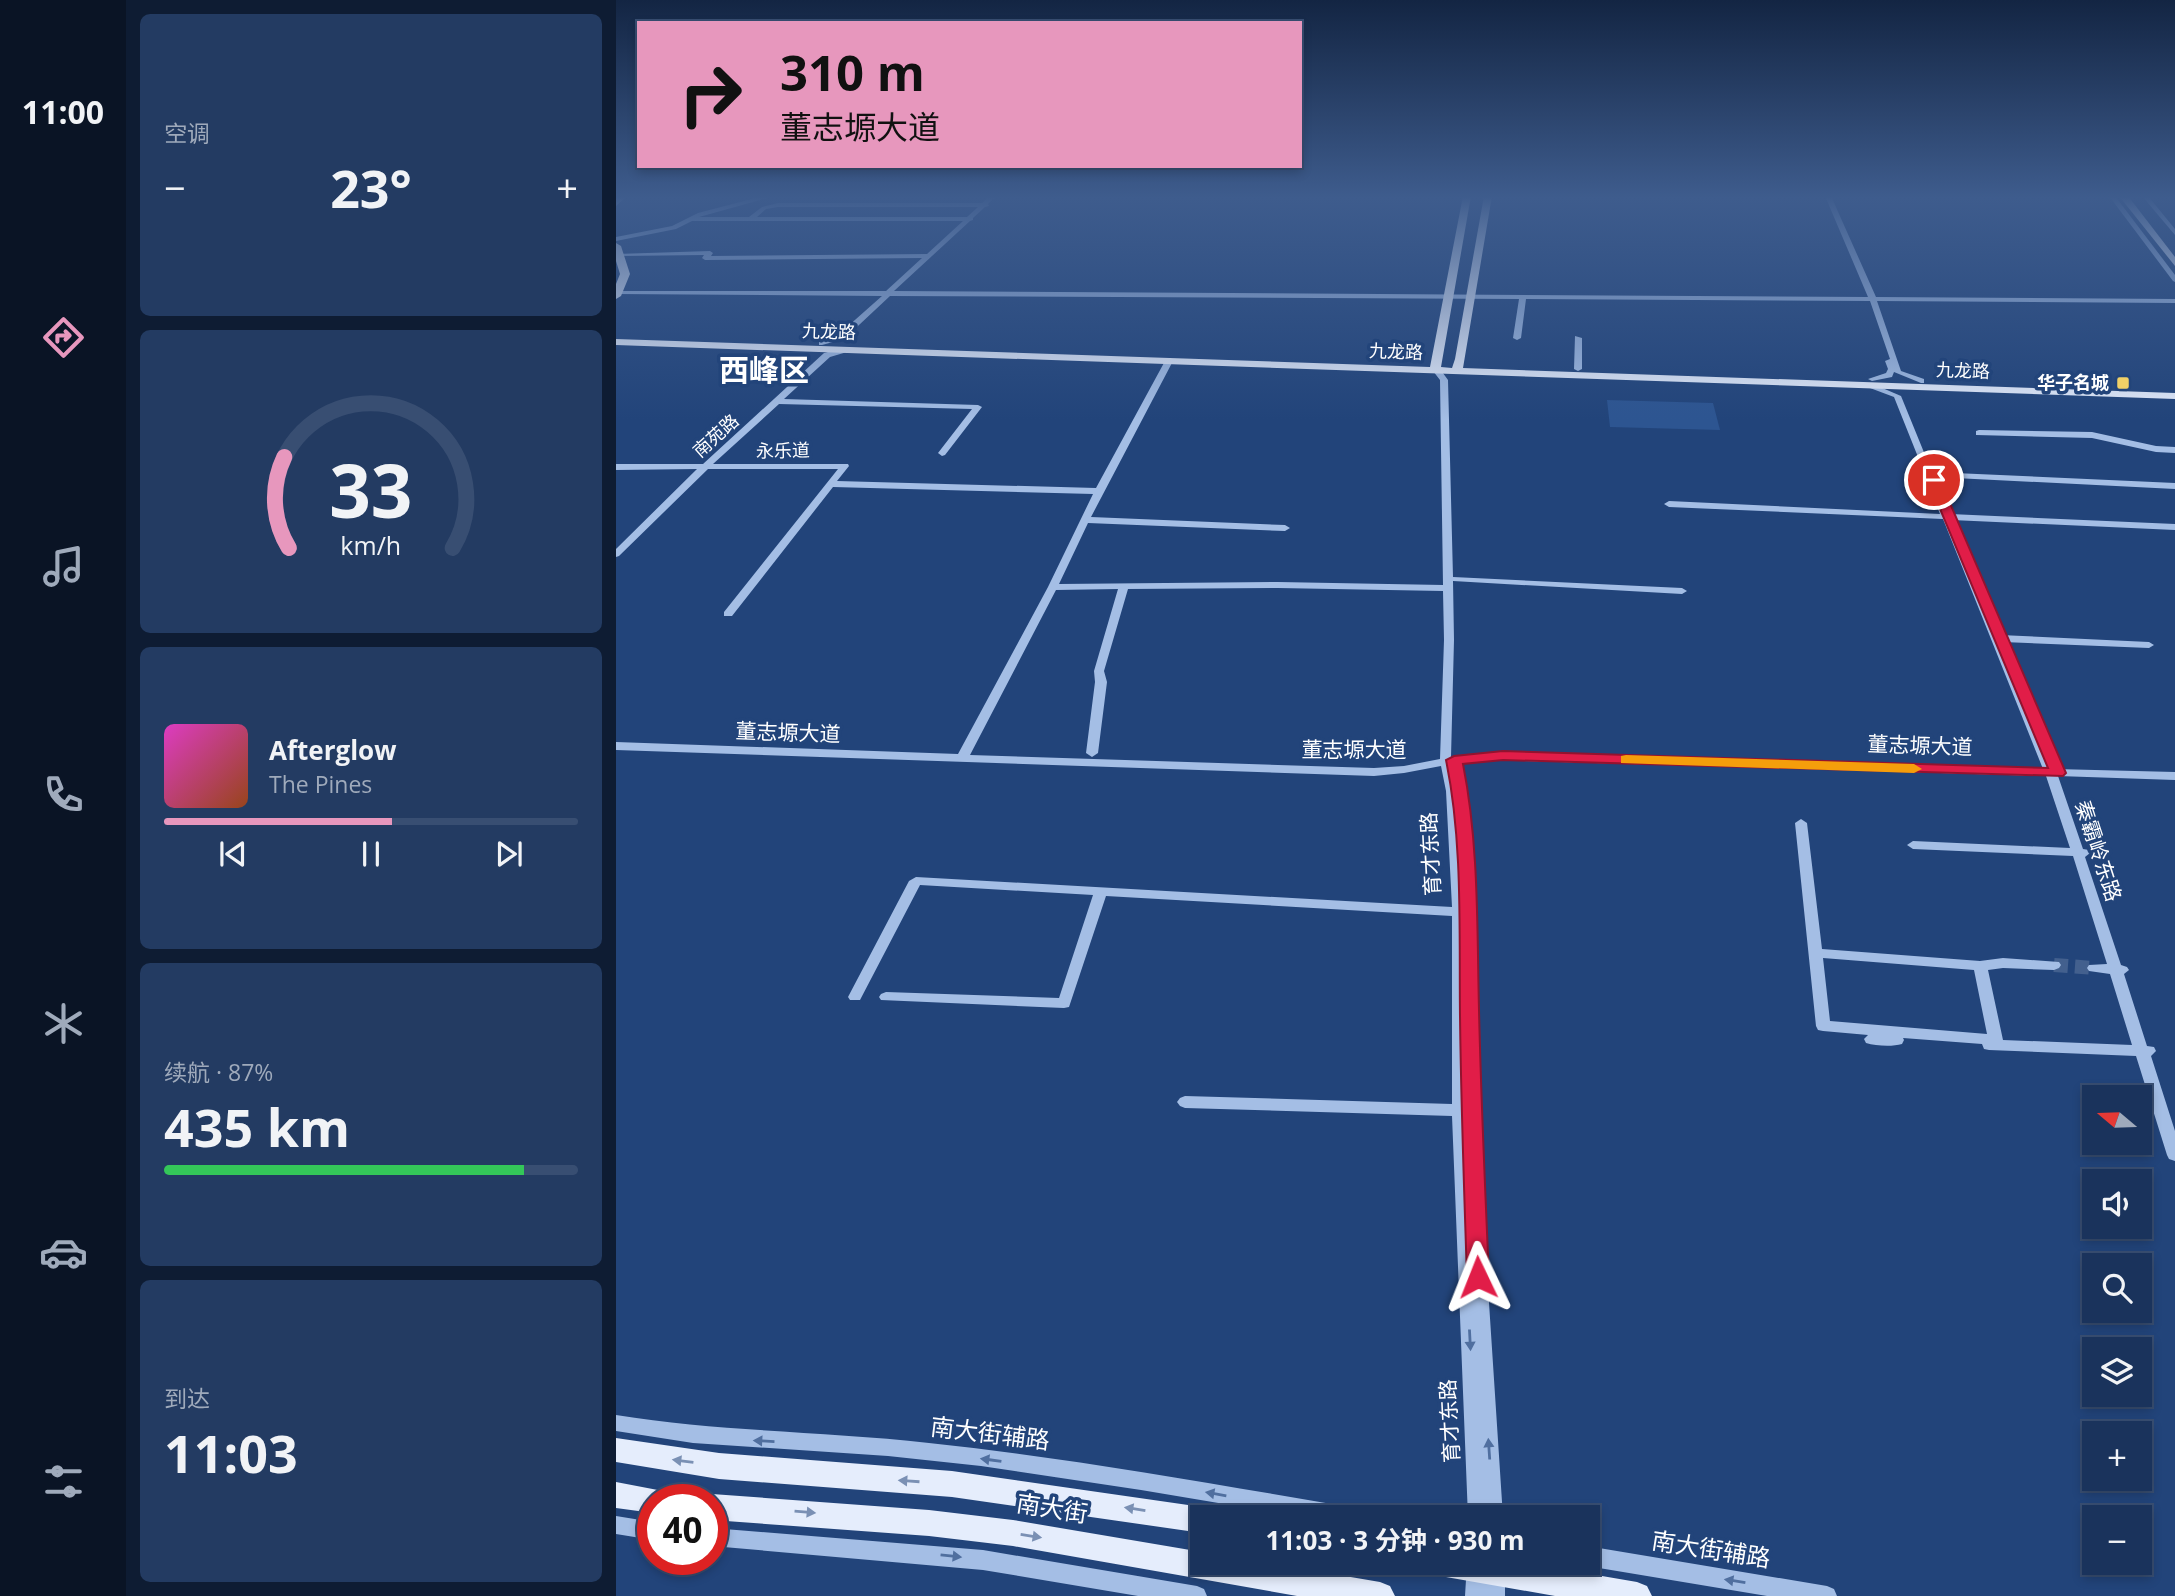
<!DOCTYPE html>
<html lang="zh">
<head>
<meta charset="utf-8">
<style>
  :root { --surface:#1a335c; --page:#233b62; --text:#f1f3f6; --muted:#9faabb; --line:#384e72; --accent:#e797bd }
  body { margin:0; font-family:"Open Sans","Noto Sans SC",sans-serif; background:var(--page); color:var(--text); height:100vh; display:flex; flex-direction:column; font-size:26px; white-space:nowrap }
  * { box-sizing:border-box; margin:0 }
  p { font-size:23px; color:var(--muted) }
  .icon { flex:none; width:38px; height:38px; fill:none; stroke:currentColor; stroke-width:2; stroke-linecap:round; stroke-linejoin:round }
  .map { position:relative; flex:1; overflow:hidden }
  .drawer { display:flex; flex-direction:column; gap:14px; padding:14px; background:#0e1c33; width:490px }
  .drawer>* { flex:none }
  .banner { position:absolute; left:21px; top:21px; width:665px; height:147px; border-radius:0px; box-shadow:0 4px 10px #0003,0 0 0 2px var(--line); background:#e797bd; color:#111; overflow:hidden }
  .needle { width:46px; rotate:289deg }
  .tools { position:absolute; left:1466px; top:1085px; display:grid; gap:14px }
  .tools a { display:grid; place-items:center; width:70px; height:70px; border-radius:0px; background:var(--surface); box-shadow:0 4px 10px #0003,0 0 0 2px var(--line); font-size:35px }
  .speed { position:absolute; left:21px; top:1484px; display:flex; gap:14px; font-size:35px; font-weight:700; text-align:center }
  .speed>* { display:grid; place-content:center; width:91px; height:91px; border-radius:50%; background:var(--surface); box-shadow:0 4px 10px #0003,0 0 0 2px var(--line); line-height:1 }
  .speed .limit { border:10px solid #d22; background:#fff; color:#111 }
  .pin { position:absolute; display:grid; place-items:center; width:60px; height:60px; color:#fff; margin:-30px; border:4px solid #fff; border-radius:50%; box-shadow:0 2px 7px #0007 }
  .me { position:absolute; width:77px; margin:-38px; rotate:358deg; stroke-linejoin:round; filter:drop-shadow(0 0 5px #0008) }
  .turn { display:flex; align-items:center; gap:24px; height:147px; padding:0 28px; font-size:32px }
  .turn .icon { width:91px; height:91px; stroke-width:2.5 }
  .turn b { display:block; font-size:49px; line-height:60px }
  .big { font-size:52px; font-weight:700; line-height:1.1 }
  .drawer .card { flex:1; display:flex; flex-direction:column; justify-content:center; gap:10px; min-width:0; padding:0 24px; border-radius:10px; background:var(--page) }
  .drawer .dial { align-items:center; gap:0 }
  .dial svg { height:182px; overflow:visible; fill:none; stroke:var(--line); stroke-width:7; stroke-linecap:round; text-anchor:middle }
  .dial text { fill:var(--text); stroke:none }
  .song { display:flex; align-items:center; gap:21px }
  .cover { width:84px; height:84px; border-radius:10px; background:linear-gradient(135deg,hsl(310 70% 55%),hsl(20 70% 35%)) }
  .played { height:7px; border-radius:4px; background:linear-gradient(90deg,var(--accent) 55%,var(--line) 55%) }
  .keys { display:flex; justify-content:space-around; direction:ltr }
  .heat { display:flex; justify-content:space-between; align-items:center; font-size:38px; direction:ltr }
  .charge { height:10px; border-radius:5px; background:linear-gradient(90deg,#34c759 87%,var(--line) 0) }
  .trip { position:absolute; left:574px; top:1505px; width:410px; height:70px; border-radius:0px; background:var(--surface); box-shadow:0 4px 10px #0003,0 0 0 2px var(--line); font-weight:700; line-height:70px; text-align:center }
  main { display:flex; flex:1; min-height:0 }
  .tab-bar { display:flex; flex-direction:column; width:126px; justify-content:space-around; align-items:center; background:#0a1425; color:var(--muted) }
  .tab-bar .icon { width:49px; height:49px }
  .tab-bar .on { color:var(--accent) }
  .tab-bar b { font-size:32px; color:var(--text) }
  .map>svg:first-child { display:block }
</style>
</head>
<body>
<main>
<nav class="tab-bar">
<b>11:00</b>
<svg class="icon on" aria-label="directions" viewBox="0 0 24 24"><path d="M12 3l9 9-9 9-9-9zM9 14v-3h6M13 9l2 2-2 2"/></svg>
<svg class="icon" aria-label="music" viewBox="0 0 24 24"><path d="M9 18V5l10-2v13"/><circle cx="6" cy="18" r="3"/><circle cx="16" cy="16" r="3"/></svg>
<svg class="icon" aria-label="phone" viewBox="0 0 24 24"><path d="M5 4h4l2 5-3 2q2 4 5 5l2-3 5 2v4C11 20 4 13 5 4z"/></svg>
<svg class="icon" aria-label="climate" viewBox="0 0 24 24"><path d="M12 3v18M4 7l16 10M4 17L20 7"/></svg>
<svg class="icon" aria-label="car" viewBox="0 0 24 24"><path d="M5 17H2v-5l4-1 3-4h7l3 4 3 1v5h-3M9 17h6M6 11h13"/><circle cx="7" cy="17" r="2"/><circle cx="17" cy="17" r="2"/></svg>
<svg class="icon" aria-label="filters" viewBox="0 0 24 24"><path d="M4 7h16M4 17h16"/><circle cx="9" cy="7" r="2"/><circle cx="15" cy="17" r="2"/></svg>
</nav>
<section class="drawer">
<div class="card"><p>空调</p>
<div class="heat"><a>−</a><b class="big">23°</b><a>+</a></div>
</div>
<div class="card dial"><svg viewBox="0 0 100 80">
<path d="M14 69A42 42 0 1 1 86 69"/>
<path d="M14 69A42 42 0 0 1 12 29" stroke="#e797bd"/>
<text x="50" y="56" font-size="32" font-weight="700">33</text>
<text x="50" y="72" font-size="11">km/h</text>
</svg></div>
<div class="card">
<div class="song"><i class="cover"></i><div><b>Afterglow</b><p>The Pines</p></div></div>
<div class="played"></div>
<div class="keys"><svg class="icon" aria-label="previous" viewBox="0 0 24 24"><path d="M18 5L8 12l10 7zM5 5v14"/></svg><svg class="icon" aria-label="pause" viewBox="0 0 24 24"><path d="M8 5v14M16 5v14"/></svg><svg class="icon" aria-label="next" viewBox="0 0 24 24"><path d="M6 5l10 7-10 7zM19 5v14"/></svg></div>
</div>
<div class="card"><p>续航 · 87%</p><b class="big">435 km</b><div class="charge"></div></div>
<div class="card"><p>到达</p><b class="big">11:03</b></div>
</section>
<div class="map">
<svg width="1559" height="1596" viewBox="0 0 1559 1596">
  <rect width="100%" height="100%" fill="#22447a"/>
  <path fill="#2d5591" d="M991,400l106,3 7,27 -110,-3z"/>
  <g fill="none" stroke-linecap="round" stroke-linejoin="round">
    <path stroke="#43608e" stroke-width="14" stroke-dasharray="14 7" stroke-linecap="butt" d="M1438,965l40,3"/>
    <path fill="#a4bee5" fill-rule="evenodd" d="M147,196h12l-76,21h50l13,-10 16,-4h204l7,-7h7l-8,8 1,2 -4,1 -12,11v2l-3,1 -76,70 974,6 -43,-101h6l45,101 299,2v4l-298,-2 24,70 23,8v4h-3l-27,-11 -2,5 -20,4 -4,-2 18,-6 2,-4 -3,-8 5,-2 -20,-58 -344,-2 -5,39 -4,2 -4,-2 6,-39 -629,-3 -46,43 -22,6h-3v-4l19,-6 44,-39 -266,-2 3,-3h267l36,-33 -217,2 -3,-2 2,-3 -85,1 -3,-2 94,-3 3,2 -2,3 216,-2 36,-33h-271l-16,8 -60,12v-4l56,-11 26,-13zM162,207h200l-11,10h-210l9,-8z
      M1493,196h6l60,79v7l-2,-1z
      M1526,196h6l27,33v6z
      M959,336l7,2v31l-4,2 -4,-2z
      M228,348h3v4l-17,5 -46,42 194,6 4,2 -37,48 -3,1 -4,-3 34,-44 -193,-5 -66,60h135l1,2 -12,15 259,7 69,-127 4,-2 4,2 -82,156 194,8 5,3 -5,3 -197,-8 -29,61 219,-2 165,3 -3,-205 -7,-9 7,-2 8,11 5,197 229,11 5,3 -5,3 -229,-13 1,59 -3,117 40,-5 552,17 -100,-250 -274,-12 -5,-3 5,-3 271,13 -15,-38 -2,-2 1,-2 -30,-75 -24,-9 -1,-2 4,-2 28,12 31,76 243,11v6l-240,-12 15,37 225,10v6l-223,-10 48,115 149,7 5,3 -5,3 -146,-6 52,127 120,3v8l-117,-4 25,73 6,1 1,3 -5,4 36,108 6,2 2,3 -5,4 23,72 7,1 2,4 -5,5 24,75v30l-6,-2 -2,-4 -31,-99 -147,-6 -5,-1 -2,-5 -79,-6 1,2 -2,4c-10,3 -26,2 -36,-1l-2,-4 4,-4 -45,-4 -5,-1 -2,-4 -21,-203 6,-4 6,4 15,126 158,12 23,-3 56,4 2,3 -2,3 -5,2 -51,-2 -15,2 15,70 129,5 -22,-71 -21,-3 -2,-3 2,-3 18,-1 -34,-108 -160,-7 -6,-4 6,-4 157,7 -24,-72 -555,-16 -38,4 5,27 2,28h6l2,3 3,36 12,353 20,306h-35l-16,-401 -267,-8 -5,-2 -3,-4 3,-4 5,-2 267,8v-188l-346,-20 -37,111 -5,1 -183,-8 -2,-3 2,-3 5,-2 173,6 34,-103 -173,-10 -60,115h-10l-2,-3 61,-116 7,-4 536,30 -6,-116 -5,-25 -37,7 -30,3 -758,-26v-8l342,12 90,-167 45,-93 -260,-7 -101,129h-8v-4l114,-143h-130l-89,87 -3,1v-8l81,-80 -81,1v-6h87l121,-111zM662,588l165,3 1,49 -4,119 -36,7 -30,2 -404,-13 86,-165 62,-1 -24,82 1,11 -9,71 6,4 6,-4 9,-71 -3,-11 24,-82zM1207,958l151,12 13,64 -157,-13z
      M1363,430l113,2 64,14 19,1v6l-19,-1 -64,-14 -116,-3v-4z
      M0,1415c104,17 208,16 313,28 143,15 284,41 426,65l7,2 3,7h-63l-161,-27 -160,-24 -93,-10 -195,-13 -77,-12z
      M0,1516l37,6v18l-37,-6z
      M96,1528l271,22 214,36 7,3 3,7h-69l-155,-26 -271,-24z
      M971,1546l240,40 7,3 3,7h-70l-180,-30 -7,-3h7z
      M851,1563h38v33h-40z"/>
    <path fill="#e5edfc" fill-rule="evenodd" d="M2,196h9l-11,10v-8z
      M847,196h8l-30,171 11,1 3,-9 29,-163h8l-29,172 712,25v6l-1559,-54v-6l814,28z
      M1503,196h9l47,61v9z
      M0,243l5,3 9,28 -9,22 -5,3v-15l4,-10 -4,-13z
      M0,1438l103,15 233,18 250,36 10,4 3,6h-13v16l-250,-36 -233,-18 -103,-17z
      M0,1482l47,9 4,9h-14v13l-37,-5z
      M96,1494l217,16 84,10 189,32v11h66l112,19 10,4 5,10h-98l-284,-50 -84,-10 -217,-16v-20h-11z
      M816,1563h94l111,19 10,4 5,10h-97l-109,-19 -10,-4z"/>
  </g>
  <defs><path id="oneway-solid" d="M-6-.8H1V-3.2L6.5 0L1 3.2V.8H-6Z" transform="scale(1.75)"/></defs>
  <g fill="#506f9f">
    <use href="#oneway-solid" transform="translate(854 1340) rotate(87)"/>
    <use href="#oneway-solid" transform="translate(148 1441) rotate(-177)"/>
    <use href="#oneway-solid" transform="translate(873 1449) rotate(-94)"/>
    <use href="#oneway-solid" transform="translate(375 1460) rotate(-172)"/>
    <use href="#oneway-solid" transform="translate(600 1494) rotate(-170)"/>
    <use href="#oneway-solid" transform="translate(335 1556) rotate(6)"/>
    <use href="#oneway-solid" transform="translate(1119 1581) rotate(-171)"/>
  </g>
  <g fill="#7a90b4">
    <use href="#oneway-solid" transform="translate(67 1461) rotate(-173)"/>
    <use href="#oneway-solid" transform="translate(293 1481) rotate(-176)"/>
    <use href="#oneway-solid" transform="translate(519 1509) rotate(-171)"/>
    <use href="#oneway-solid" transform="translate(189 1512) rotate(5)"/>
    <use href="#oneway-solid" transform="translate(415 1536) rotate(9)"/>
  </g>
  <linearGradient id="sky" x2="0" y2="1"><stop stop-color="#132543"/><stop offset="0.47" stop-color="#3e5c8d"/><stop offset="1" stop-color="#3e5c8d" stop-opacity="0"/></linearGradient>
  <rect width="1559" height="420" fill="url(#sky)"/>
  <path fill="#e11d48" stroke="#92132f" stroke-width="2" d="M1318,477l6,3 126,293 -3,3 -560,-16 -40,4c16,80 14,165 16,246 2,89 6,178 10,267l-3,7 -8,3 -8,-3 -3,-7c-3,-87 -6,-174 -7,-261 -1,-85 3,-173 -14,-256l8,-4 49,-5 545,17 -120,-288z"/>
  <path fill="#f59e0b" d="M1010,755l288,9 8,5 -8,4 -293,-10v-7z"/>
  <rect fill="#f0d067" stroke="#22447a" stroke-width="2.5" x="1500" y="376" width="14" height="14" rx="3.5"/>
  <g text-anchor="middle" stroke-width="7" stroke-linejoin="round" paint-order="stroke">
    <g font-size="18" fill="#fff" stroke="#22447a">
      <text transform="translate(213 332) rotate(2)" y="6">九龙路</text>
      <text transform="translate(780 352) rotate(2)" y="6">九龙路</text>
      <text transform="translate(1347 371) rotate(2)" y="6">九龙路</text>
      <text transform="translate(100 436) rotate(-42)" y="6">南苑路</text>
      <text transform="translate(167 451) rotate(-1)" y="6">永乐道</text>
    </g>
    <g font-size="18" font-weight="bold" fill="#fff" stroke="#22447a" text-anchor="end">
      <text x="1493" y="389">华子名城</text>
    </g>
    <g font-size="21" fill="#fff" stroke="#22447a">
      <text transform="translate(172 733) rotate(2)" y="7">董志塬大道</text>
      <text transform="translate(1304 746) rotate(2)" y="7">董志塬大道</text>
      <text x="738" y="757">董志塬大道</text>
      <text transform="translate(1482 851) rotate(72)" y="7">秦霸岭东路</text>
      <text transform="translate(815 854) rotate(-93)" y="7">育才东路</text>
      <text transform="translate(834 1421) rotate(-93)" y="7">育才东路</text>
    </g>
    <g font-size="24" fill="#fff" stroke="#22447a">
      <text transform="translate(374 1434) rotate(7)" y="8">南大街辅路</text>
      <text transform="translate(436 1509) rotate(9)" y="8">南大街</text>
      <text transform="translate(1095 1550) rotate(9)" y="8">南大街辅路</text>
    </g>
    <g font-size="30" font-weight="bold" fill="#fff" stroke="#22447a">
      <text x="148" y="381">西峰区</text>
    </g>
  </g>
</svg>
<div class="tools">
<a><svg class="needle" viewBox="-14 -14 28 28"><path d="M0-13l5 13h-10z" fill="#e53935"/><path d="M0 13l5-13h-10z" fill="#9faabb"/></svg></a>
<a><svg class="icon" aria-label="sound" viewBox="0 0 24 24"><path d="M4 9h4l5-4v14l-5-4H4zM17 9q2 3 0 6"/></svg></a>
<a><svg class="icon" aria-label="search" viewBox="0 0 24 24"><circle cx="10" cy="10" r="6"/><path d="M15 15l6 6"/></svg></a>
<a><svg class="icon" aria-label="layers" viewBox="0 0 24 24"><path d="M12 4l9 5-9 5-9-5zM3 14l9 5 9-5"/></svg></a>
<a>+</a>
<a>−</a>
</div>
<div class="speed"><div class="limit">40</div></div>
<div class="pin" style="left:1318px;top:480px;background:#d93025"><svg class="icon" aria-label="arrive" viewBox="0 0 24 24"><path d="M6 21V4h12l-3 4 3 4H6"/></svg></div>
<svg class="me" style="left:862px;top:1277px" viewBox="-20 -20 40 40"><path d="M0-17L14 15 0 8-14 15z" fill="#e11d48" stroke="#fff" stroke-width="4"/></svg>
<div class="trip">11:03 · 3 分钟 · 930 m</div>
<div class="banner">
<div class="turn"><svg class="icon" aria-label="right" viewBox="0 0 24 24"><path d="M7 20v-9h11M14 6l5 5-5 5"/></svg><div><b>310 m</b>董志塬大道</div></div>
</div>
</div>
</main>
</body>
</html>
